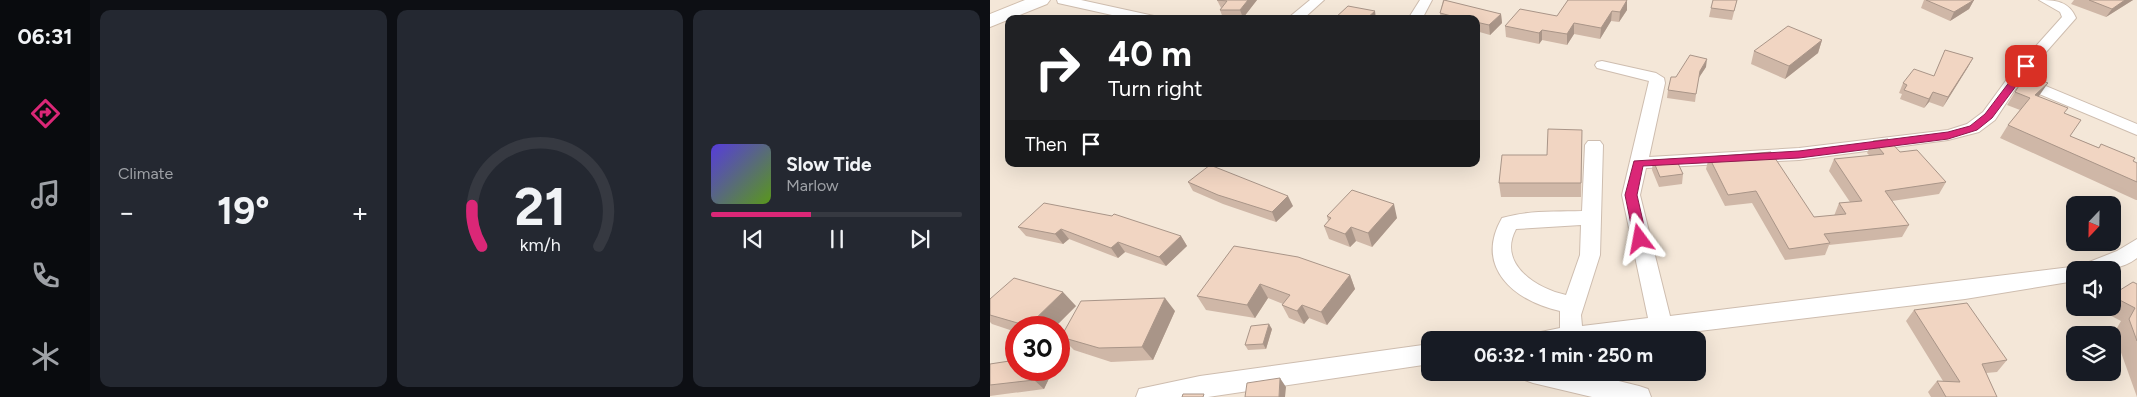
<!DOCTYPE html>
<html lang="en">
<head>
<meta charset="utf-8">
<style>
  :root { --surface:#171b24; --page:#242831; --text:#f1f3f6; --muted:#9ea1a6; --line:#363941; --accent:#db2777 }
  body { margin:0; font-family:Figtree,sans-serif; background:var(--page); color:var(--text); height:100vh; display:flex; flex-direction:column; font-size:19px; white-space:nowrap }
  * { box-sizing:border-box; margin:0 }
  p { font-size:16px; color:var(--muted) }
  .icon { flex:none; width:28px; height:28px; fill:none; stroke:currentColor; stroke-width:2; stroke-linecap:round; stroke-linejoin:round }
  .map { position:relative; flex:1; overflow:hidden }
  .details { display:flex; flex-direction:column; gap:10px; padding:10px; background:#0d0f14; width:900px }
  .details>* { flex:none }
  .guide { position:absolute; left:15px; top:15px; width:475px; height:152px; border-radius:10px; box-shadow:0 5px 20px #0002; background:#202124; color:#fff; overflow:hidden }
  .needle { width:32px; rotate:202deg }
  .tools { position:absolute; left:1076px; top:196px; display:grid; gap:10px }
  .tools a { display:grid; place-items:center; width:55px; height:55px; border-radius:10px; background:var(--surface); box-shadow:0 5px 20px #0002; font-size:25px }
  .speed { position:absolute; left:15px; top:316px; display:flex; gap:10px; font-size:25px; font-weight:700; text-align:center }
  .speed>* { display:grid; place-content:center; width:65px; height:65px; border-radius:50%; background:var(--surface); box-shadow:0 5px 20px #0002; line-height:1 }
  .speed .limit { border:8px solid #d22; background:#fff; color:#111 }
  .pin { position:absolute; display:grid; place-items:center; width:42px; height:42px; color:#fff; margin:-21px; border-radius:10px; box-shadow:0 2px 8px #0006 }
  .me { position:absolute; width:55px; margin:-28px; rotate:347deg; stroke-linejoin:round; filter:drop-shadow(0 0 4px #0008) }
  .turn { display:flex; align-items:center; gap:18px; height:105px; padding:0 20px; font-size:22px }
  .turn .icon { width:65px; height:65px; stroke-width:2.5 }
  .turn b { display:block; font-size:35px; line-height:42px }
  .then { display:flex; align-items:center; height:48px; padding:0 20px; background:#0003; gap:10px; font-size:19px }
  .big { font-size:38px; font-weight:700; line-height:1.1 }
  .details .tile { flex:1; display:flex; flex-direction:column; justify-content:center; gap:8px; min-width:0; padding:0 18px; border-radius:10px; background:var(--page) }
  .details .dial { align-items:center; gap:0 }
  .dial svg { height:130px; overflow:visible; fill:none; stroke:var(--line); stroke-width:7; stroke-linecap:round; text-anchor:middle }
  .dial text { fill:var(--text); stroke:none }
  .song { display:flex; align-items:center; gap:15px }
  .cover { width:60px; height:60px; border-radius:8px; background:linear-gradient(135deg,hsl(250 70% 55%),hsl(90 70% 35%)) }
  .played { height:5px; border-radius:2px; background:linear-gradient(90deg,var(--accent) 40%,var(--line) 40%) }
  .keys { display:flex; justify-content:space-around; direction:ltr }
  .heat { display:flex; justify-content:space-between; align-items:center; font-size:28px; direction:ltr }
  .details .tiles { flex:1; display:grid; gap:10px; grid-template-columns:repeat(3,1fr) }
  .trip { position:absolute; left:431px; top:331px; width:285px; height:50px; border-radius:10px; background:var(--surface); box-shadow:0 5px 20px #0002; font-weight:700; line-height:50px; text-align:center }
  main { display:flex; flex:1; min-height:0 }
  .dock { display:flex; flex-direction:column; width:90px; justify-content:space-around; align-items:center; background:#090b0e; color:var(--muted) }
  .dock .icon { width:35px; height:35px }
  .dock .selected { color:var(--accent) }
  .dock b { font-size:22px; color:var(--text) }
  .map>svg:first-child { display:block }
</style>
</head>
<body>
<main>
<nav class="dock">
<b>06:31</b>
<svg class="icon selected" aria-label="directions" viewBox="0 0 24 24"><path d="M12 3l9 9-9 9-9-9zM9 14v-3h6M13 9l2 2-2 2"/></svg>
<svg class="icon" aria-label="music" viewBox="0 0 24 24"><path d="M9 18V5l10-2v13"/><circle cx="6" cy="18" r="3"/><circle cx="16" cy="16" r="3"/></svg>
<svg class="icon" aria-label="phone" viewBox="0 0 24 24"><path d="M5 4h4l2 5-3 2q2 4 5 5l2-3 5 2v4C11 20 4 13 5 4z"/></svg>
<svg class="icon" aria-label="climate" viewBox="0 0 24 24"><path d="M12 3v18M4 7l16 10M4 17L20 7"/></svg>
</nav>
<section class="details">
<div class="tiles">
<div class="tile"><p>Climate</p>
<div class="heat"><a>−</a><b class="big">19°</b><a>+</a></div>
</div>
<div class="tile dial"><svg viewBox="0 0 100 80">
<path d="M14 69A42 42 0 1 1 86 69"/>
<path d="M14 69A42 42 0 0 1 8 44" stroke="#db2777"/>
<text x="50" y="56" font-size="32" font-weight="700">21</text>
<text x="50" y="72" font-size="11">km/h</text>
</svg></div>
<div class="tile">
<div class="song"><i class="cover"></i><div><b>Slow Tide</b><p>Marlow</p></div></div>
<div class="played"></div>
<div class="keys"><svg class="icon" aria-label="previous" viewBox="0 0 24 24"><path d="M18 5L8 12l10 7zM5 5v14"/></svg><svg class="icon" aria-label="pause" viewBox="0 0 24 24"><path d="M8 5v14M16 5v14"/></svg><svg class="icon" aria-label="next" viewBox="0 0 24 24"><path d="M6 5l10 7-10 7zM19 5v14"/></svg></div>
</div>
</div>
</section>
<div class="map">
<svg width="1147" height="397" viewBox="0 0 1147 397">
  <rect width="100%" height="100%" fill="#fcf5ea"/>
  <path fill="#f4e7d8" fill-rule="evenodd" d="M0,0h39l-39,16z
    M62,0h1085v397h-1147v-372zM19,19h467v145h-467zM1085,205h37v37h-37zM1085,270h37v38h-37zM26,328h43v42h-43zM1085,335h37v37h-37zM440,340h268v32h-268z"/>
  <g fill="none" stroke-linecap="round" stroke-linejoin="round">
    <defs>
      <path id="minor" d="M67,0h24l73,16 2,3h-26l-72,-16z
        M320,0h14l-21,19h-16z
        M430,0h12l-10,19h-14z
        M1049,0c16,0 30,1 37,18l-52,59 113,47v11l-119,-50 -23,35 -16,12 -31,8 -149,20 -153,8 -6,27 30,121 409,-50 38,-15 20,-12v19c-18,14 -40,12 -62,12v11l-110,18 -340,41h-92l3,-7 24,-5v-17c-46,-10 -86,-44 -58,-93 26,-8 54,-6 80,-7l3,-66 3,-4h12l3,4 -3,110 -19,60 1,11 66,-8 -26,-123 27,-114 -52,-13 -2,-3 2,-3 5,-1 54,12 8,5 1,5 -16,74 150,-9 149,-18 19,-6 16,-12 27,-37 52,-58 -2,-5zM591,225l-1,30 -14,40c-29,-6 -69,-31 -50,-66z
        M440,344v20l-222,33h-72l3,-8 61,-13z
        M531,372h61l57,14 9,3 3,8h-59l-59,-14 -8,-3z"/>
      <path id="secondary" d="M35,0h25l-3,4 -57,23v-13z"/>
    </defs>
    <use href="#minor" stroke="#cebdaf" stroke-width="2"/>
    <use href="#secondary" stroke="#d1bead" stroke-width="2"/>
    <use href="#minor" fill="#fff" fill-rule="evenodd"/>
    <use href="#secondary" fill="#fff" fill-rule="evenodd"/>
  </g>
  <path fill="#cfb7a7" d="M227,0h40l-14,18h-20l-3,-8 1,-2z
    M453,0l58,14 1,9 -12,12 -14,-4v-12h-35l-1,-6z
    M578,0l59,10 -8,12 -8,-1 -11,18 -26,-5 -7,11 -25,-5 -3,4 -33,-7 -1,-11 52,-10z
    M747,0l-5,20 -23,-3 2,-9z
    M934,0h50l-5,9 -19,12 -29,-13z
    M1084,0h59l-27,17 -35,-13z
    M832,40l-4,13 -33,26 -34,-15 3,-13z
    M955,50l28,8 -5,9 -25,40 -14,-5 -5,6 -24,-9 2,-5 -3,-1 4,-10 31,-7z
    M716,67l-8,12 -3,23 -28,-4 1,-8 8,-13z
    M1025,92l24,5 25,16 6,23 67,27v37h-1l-136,-62 8,-13 12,-15 -13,-5z
    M592,130l-1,67h-80l-2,-14 48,-28z
    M883,141l27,11 46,30 -7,12 -47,7 17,24 -7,12 -73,8 -4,10 -40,5 -33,-57 -27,3 -19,-37 3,-12 105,60 20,-1 5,-13 11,-1 -21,-31 5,-12 36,-3 -3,-3z
    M663,160l30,14 -1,10 -23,3 -7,-17z
    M198,182l105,24 -17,16 -53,-18 -30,-13z
    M337,216l70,2 -25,29 -16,-6 -6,6 -21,-8 -5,-13 4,-5z
    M28,227l163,9 6,10 -21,20 -41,-14 -7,6 -49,-19 -6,5 -37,-8z
    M244,246l116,29 5,14 -28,36 -18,-7 -5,6 -15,-6 -7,-13 1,-1 -15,-6 -13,20 -49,-8 -9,-14z
    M1147,284v113l-23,-64 7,-12 -23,-12 2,-1h12v-13z
    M0,299l86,7 -22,22h-38v4l-24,-8 -2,-2z
    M924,310l93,50 -10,12 -11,1 11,24h-66l-3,-5 9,-11h6l-37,-60z
    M185,311l-22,49 -42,2 -37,-12 -13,-13z
    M282,329l-6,20 -18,1 -3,-5z
    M0,364l63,6 -9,19 -54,7z"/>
  <path fill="#a99588" d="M258,0h9l-14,18 -3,-8z
    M637,0v10l-8,12 1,-10z
    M984,0l-5,9 -19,12 4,-9z
    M1135,0h8l-27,17 6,-8z
    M385,11l1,8h-10z
    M622,11l-1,10 -11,18 1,-11z
    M511,14l1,9 -12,12 -1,-10z
    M584,23v11l-7,11v-11z
    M552,30v10l-3,4v-11z
    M832,40l-4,13 -33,26 4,-13z
    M983,58l-5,9 -25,40 5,-10z
    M717,59l-1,8 -8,12 2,-8z
    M1058,83l-9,13 -12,12 8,-13z
    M943,92l-4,10 -5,6 5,-9z
    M298,196l5,10 -17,16 -4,-10z
    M404,204l3,14 -25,29 -4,-14z
    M361,227l5,14 -6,6 -5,-13z
    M71,229l8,10 -6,5 -8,-10z
    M191,236l6,10 -21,20 -7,-9z
    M128,242l7,10 -7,6 -7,-10z
    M360,275l5,14 -28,36 -6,-13z
    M270,284l8,14 -13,20 -8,-13z
    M73,292l13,14 -22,22h-25l-1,-2z
    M175,298l10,13 -22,49 -11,-13z
    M312,305l7,13 -5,6 -7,-13z
    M279,324l3,5 -6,20 -3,-5z
    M49,370h14l-9,19 -10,-9z
    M290,378l6,9 -1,10h-6z"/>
  <path fill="#f1d5c2" stroke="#a99588" d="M227,0h31l-8,10h-20l7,-9z
    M454,0l57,14 -12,11 -13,-3v-3h-13l-23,-6z
    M578,0h59l-7,12 -8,-1 -11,17 -27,-5 -7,11 -25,-4 -3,3 -34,-7 15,-17 37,7z
    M723,0h24l-3,11 -23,-3z
    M936,0h48l-20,12z
    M1099,0h36l-13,9z
    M358,6l27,5 -9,8h-32z
    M798,26l34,14 -33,26 -35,-15z
    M955,50l28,8 -25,39 -15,-5 -4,7 -25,-9 3,-5 -4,-2 11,-14 20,7z
    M700,55l17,4 -7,12 -4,23 -28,-4 3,-13h5z
    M1038,75l20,8 -13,12 33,13 -4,5 17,7 -11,16 29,12 2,-4 34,14 -2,3 4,2v19l-129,-57 22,-27 -15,-6 9,-14z
    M558,129l34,1 -1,53h-82l3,-28h45z
    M898,139l12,13 17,-2 29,32 -61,9 24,34 -85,9 6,9 -41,6 -33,-58 -28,4 -19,-38 62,-5 43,65 32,-3 -7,-11 23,-2 -28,-42 50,-5 -11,-13z
    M686,159l7,15 -23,3 -7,-17z
    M220,165l78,31 -16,16 -54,-17 -30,-13z
    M362,190l42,14 -26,29 -17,-6 -6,7 -21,-8 7,-8 -4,-2z
    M54,203l68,13 2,-2 67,22 -22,21 -41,-15 -7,6 -50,-19 -6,5 -37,-7z
    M244,246l64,11 52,18 -29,37 -19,-7 -5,6 -15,-6 8,-10 -30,-11 -13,21 -50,-9z
    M24,278l49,14 -35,34 -38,-11v-16z
    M1143,282l4,2v57l-8,-22 6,-11 -23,-12v-1z
    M175,298l-23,49 -43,1 -38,-11 20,-36z
    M977,303l40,57 -25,4 15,33h-51l-9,-16 23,1 -46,-72z
    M279,324l-6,20 -18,1 6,-19z
    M26,360v10h23l-5,10 -44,5v-21z
    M290,378l-1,19h-34l2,-14z
    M193,394h21l-1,3h-21z"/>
  <path fill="#db2777" stroke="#8e194d" d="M1033,64l8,2 -39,52 -15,12 -29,9 -149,19 -156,8 -6,29 10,44 -7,4 -6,-4 -9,-44 9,-34 165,-10 149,-19 22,-6 15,-12z"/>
</svg>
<div class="tools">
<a><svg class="needle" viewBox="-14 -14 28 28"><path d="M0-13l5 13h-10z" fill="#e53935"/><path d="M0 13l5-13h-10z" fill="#9ea1a6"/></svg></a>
<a><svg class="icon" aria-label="sound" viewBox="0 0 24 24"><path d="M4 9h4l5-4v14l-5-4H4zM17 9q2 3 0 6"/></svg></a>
<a><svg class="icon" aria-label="layers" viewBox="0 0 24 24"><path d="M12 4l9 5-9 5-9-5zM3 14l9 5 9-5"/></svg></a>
</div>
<div class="speed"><div class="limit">30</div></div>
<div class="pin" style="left:1036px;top:66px;background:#d93025"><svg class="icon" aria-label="arrive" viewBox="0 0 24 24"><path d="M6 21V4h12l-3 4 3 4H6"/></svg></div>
<svg class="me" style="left:650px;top:239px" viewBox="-20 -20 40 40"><path d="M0-17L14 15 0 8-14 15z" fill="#db2777" stroke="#fff" stroke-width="4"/></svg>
<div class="trip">06:32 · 1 min · 250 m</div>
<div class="guide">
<div class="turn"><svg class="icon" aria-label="right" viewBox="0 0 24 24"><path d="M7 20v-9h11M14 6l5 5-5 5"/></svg><div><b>40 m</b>Turn right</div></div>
<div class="then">Then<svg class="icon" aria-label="arrive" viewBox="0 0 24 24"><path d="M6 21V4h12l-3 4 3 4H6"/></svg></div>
</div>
</div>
</main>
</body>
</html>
